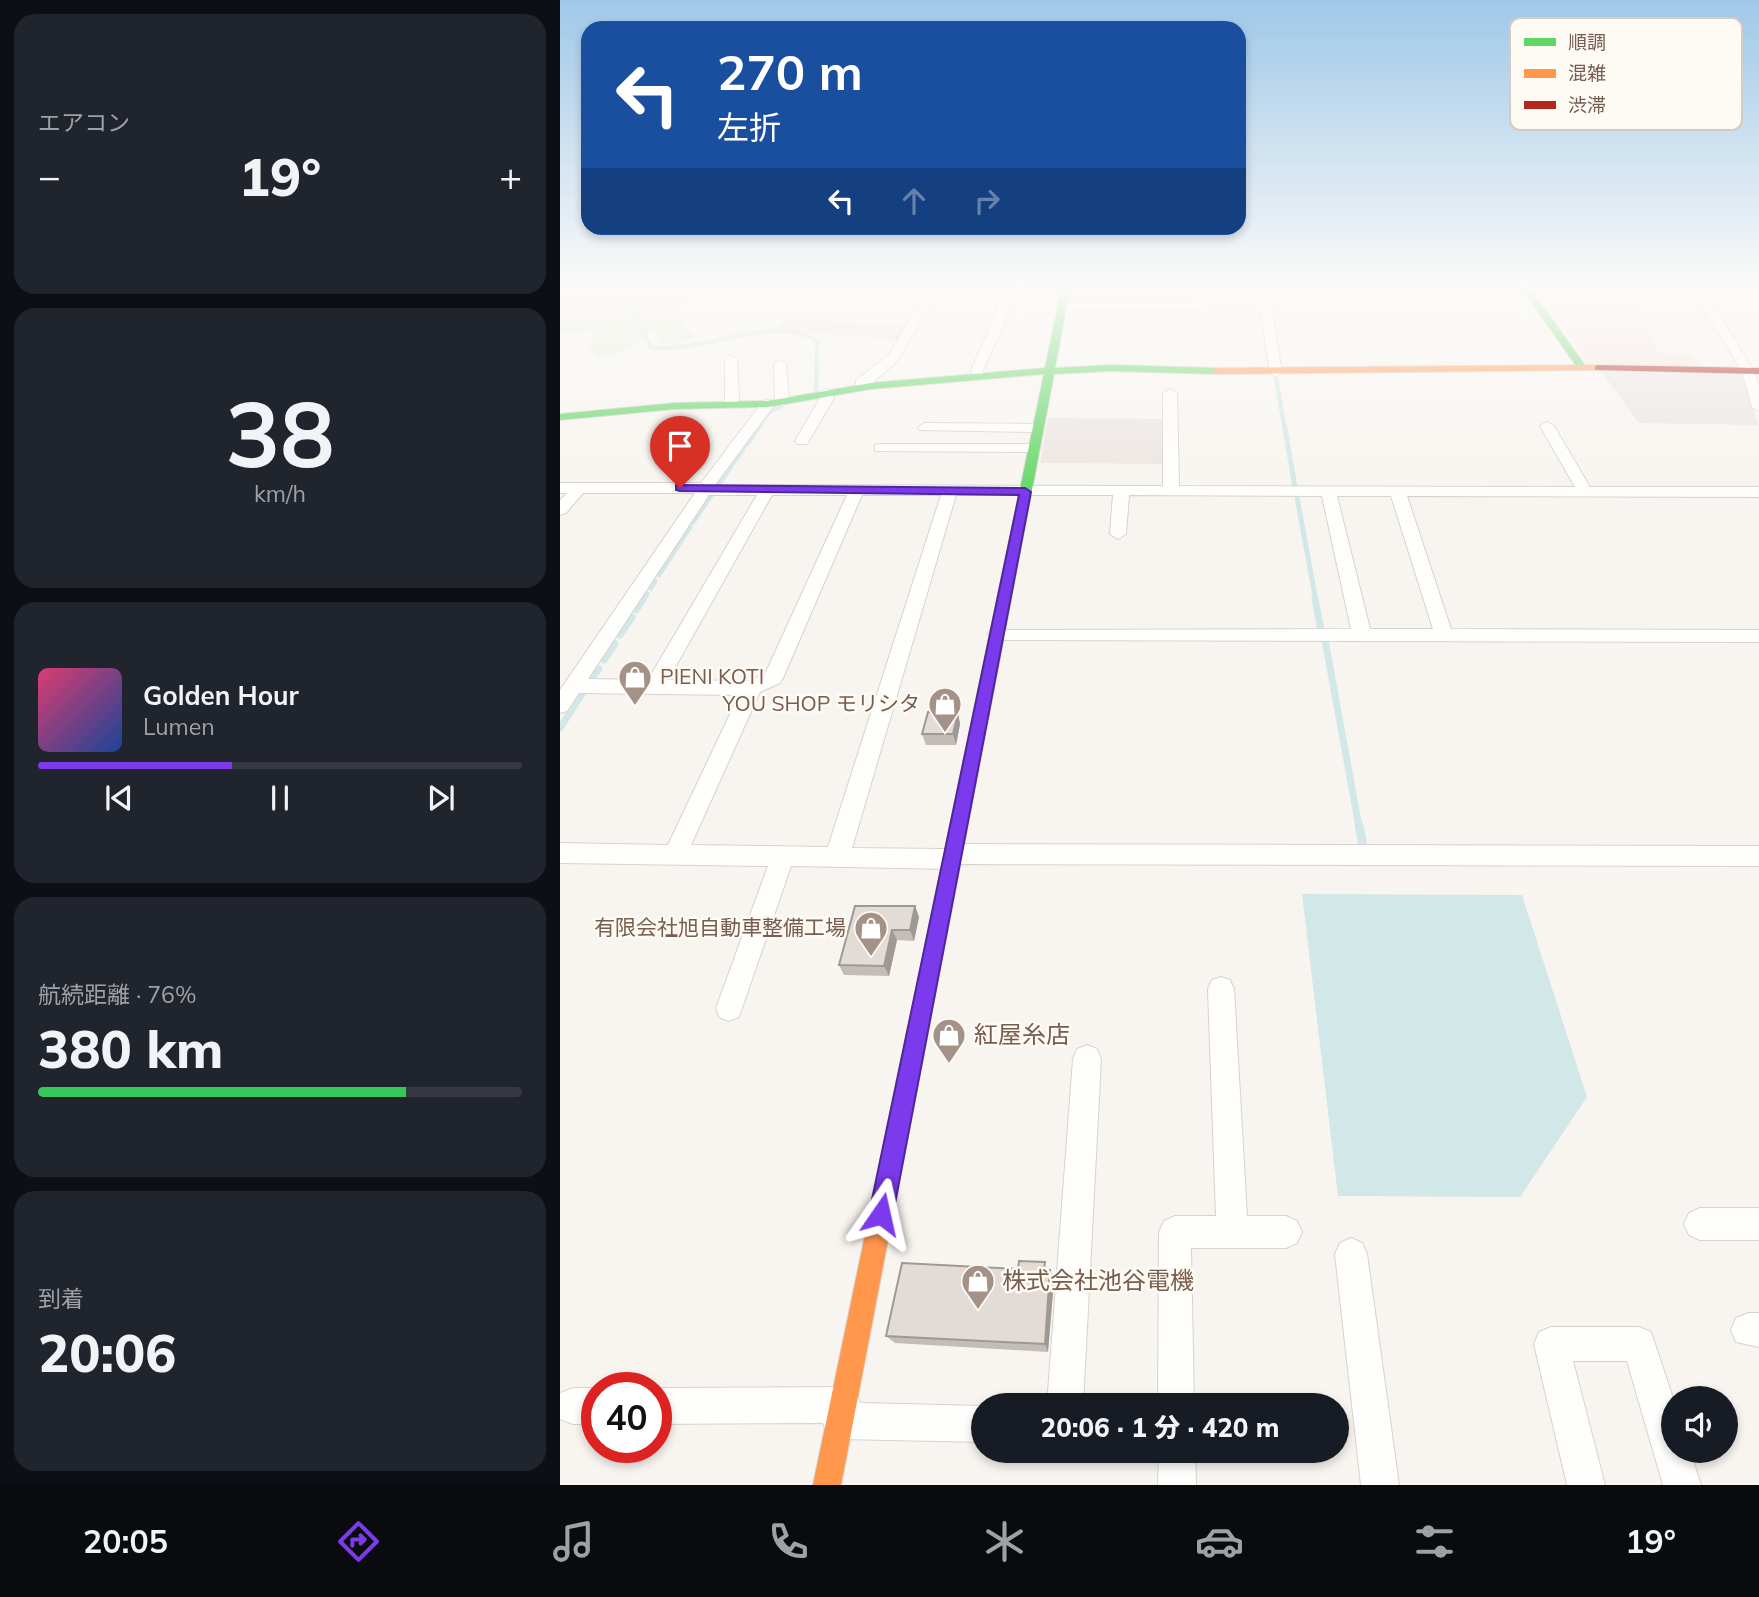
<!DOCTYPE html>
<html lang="ja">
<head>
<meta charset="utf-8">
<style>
  :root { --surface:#171b24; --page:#20242c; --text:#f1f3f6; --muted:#9ea1a6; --line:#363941; --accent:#7c3aed }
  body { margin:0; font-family:Mulish,"Noto Sans JP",sans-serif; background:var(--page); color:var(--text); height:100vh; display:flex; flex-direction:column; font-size:26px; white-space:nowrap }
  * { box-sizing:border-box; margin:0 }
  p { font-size:23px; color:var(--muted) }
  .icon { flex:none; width:38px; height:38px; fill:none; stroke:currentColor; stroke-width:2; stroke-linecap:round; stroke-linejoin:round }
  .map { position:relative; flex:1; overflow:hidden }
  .side { display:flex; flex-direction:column; gap:14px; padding:14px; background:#0d0f14; width:560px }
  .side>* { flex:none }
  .hud { position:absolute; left:21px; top:21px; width:665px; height:214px; border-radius:21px; box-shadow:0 4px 10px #0003; background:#1a4fa0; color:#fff; overflow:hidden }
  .fabs { position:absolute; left:1101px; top:1386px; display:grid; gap:14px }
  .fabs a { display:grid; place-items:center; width:77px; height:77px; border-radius:50%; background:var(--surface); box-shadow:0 4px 10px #0003; font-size:35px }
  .speed { position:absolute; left:21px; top:1372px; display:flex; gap:14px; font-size:35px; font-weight:700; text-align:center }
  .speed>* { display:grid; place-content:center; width:91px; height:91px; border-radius:50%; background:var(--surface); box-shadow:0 4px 10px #0003; line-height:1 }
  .speed .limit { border:10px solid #d22; background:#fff; color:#111 }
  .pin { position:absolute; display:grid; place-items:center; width:60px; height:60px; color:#fff; margin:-72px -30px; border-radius:50% 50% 50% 0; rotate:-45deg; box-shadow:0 0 7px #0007 }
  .pin .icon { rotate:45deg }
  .me { position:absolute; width:77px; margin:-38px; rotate:11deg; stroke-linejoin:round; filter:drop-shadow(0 0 5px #0008) }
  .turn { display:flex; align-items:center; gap:24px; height:147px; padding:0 21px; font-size:32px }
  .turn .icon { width:91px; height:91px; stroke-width:2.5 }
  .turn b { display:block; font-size:49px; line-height:60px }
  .lanes { display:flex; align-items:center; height:66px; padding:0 21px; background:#0003; justify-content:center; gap:35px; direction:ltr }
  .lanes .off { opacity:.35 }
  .big { font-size:52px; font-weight:800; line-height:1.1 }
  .side .tile { flex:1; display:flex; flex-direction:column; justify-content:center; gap:10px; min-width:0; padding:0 24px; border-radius:21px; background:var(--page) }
  .side .dial { align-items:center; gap:0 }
  .dial b { font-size:91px; line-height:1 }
  .song { display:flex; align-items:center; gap:21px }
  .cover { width:84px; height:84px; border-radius:10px; background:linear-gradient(135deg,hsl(340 70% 55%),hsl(220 70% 35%)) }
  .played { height:7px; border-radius:4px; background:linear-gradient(90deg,var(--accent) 40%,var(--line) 40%) }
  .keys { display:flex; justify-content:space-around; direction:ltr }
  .heat { display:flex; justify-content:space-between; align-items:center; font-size:38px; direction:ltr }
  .charge { height:10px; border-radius:5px; background:linear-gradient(90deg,#34c759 76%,var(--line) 0) }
  .trip { position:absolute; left:411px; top:1393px; width:378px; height:70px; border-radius:35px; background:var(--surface); box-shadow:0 4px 10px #0003; font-weight:800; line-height:70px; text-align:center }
  .tabs { display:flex; height:112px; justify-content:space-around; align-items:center; background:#090b0e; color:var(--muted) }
  .tabs .icon { width:49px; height:49px }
  .tabs .on { color:var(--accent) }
  .tabs b { font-size:32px; color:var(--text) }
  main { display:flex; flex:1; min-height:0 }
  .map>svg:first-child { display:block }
</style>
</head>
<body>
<main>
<section class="side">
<div class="tile"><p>エアコン</p>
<div class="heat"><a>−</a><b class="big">19°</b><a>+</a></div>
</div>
<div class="tile dial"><b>38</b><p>km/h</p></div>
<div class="tile">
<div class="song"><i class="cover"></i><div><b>Golden Hour</b><p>Lumen</p></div></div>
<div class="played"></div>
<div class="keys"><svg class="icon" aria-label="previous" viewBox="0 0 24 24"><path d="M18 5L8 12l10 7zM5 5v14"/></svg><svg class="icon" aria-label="pause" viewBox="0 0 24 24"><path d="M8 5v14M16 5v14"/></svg><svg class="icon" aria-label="next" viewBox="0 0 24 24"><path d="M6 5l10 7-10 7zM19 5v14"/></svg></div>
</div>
<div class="tile"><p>航続距離 · 76%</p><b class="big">380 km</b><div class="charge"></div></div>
<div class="tile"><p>到着</p><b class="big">20:06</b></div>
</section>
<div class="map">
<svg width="1199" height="1485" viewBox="0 0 1199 1485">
  <rect width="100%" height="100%" fill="#f8f5f0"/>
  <path fill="#f5e8e2" d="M975,287l95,1 23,41h-6l12,24 33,1 11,14 -115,-4z"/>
  <path fill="#ebe5e1" d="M524,287h107l1,18h-60l1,-15h-49z
    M225,319l122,6 -9,15 -123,-11z
    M1041,371l143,4 14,50 -119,-2z
    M488,418l117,1v45l-125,-1z"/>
  <path fill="#e7eedc" d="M0,287h141l-26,25 20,24c-10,8 -26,11 -37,5l-1,-9 -4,-1c-19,13 -33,26 -57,27l-7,-12 7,-14 -36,2z"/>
  <path fill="#d2e7e8" d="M742,894l220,1 65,202 -67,100 -182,-1z"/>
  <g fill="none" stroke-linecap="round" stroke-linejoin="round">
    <path stroke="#d2e7e8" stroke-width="4.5" d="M86,287c-22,25 -8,33 4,60 54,8 121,-35 167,-6l-1,51
      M716,377l8,48
      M200,425l8,-12 13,-7"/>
    <path stroke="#d2e7e8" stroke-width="5" d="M724,423l11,64
      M195,432l6,-9
      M186,445l7,-9
      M158,485l25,-36
      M736,492l20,109
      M133,522l19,-28
      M99,575l31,-48
      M91,588l4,-7
      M82,601l5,-7"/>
    <path stroke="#d2e7e8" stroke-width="7" d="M755,599l6,31
      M76,610l7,-11
      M60,635l12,-18
      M765,640l34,187
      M44,660l11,-16
      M30,681l9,-12
      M0,728l23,-36"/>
    <path stroke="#d2e7e8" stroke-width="9" d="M799,825l4,21"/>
    <defs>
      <path id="street" d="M281,287h12l-25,15 -127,-3 -6,-3 6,-3 125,3z
        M385,287h12l-30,23 -29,50 -33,30h-10l1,-10 33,-25 29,-49z
        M442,287h10l-8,37 -21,46 1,6 -11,3 -2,-9 21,-46z
        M698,287h10l14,86 -6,4 -6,-4 -10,-67h-45l-24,4h-129l-6,-3 6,-3h129l24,-4h44z
        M1060,287h139v6l-54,-1 49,79 5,15v25l-7,-4 -10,-36 -49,-79 -68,-2z
        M171,355l6,4 2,41 -10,9 -7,-4 3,-5v-41z
        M220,360l6,4 3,38 -7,4 -7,-4 -1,-38z
        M265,389l5,1 4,8 -27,46h-10l-2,-3 25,-43 -2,-5z
        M610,389l7,4 2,93 396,1 -35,-61 7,-4 7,4 36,61h169v10l-352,-1 44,133 308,1v12l-762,-2 -9,-6 2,-4 361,-1 -29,-133 -193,-1 -3,39 -8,5 -8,-5 3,-39h-157l-104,353 92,1 9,-5 806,2v20l-798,-2 -9,5 -161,-3 -52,151 -10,4 -10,-4 -3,-9 52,-142 -208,-3v-20l108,2 71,-150 -160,-2 -12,18 -7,2v-23l135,-197h-112l-17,20 -6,2v-15l7,-7h-7v-10h141l62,-82 5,-1 7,4 -60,81 448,1v-93zM149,495h48l-109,185 -60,-1zM212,495h75l-82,179 -16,7 -81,-1zM302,495h79l-113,352 -137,-2 69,-153 20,-9 3,-5zM777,496h54l42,133h-63z
        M365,423l113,1 7,4 -7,4 -118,-2 -2,-3z
        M320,444h154l7,4 -7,4 -159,-1v-6z
        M661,977l9,3 4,9 13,227h39l11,5 5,11 -5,11 -11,5h-95l3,157h-36l1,-173 5,-11 11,-5h41l-8,-227 4,-9z
        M527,1045l10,4 4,10 -18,346h-36l26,-346 4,-10z
        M1140,1208h59v32h-59l-11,-5 -5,-11 5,-11z
        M791,1238l11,5 5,11 32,231h-38l-26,-231 5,-11z
        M1188,1313h11v34l-23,-5 -5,-12 5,-12z
        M991,1327h88l12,5 22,66v53h17l11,34h-38l-36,-124h-54l32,124h-38l-33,-141 5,-12z
        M283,1387l13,5 4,11 124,3v36l-144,-3 -13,-5 -4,-11 -167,1v-36z
        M13,1388h24v36h-24l-13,-5v-26z
        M599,1451h36l1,34h-38z"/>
      <path id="fast" d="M502,287h8l-15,81 56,-3 105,3 5,3 -5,3 -105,-3 -57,3 -64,336 -8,5 -8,-5 70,-336 -173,15 -103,18 -93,2 -115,11v-6l115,-11 93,-2 103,-18 174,-15z
        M961,287h8l58,81 -2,2h-6z"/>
      <path id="slow" d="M1038,365l3,1v4l-385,4 -5,-3 5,-3z
        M364,991l7,2 3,7 -93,485h-28l101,-485 3,-7z"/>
      <path id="jam" d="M1038,365l161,3v6l-164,-4v-4z
        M422,705l8,5 -56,290 -3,7 -7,2 -7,-2 -3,-7 60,-290z"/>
    </defs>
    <use href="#street" stroke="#d8d2ce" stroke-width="2"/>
    <use href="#fast" stroke="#d8d2cc" stroke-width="2"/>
    <use href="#slow" stroke="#d8d2cc" stroke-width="2"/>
    <use href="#jam" stroke="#d8d2cc" stroke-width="2"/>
    <use href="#street" fill="#fefefd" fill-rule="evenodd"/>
    <use href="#fast" fill="#63d668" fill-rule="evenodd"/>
    <use href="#slow" fill="#ff974d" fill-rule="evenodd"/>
    <use href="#jam" fill="#b3261e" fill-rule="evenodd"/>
  </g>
  <path fill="#c3bcb7" d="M398,713l2,11 -4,21h-30l-4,-11z
    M355,906l4,11 -5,24 -17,-1 -8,36 -45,-1 -5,-10z
    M458,1269l30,1 6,10 -6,72 -153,-9 -9,-7z"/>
  <path fill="#9f9995" d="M398,713l2,11 -4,21 -3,-11z
    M355,906l4,11 -5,24 -4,-11z
    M332,930l5,10 -8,36 -5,-10z
    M490,1270l4,10 -6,72 -3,-8z"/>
  <path fill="#e3dbd5" stroke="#9f9995" stroke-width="2" d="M368,712l30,1 -5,21h-31z
    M295,906h60l-5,24h-18l-8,36 -45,-1z
    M459,1261l26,1 -1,8h6l-5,74 -159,-8 16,-73 116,6z"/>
  <linearGradient id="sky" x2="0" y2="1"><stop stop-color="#9fc8e8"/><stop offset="0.58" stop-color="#fcfaf8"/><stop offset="1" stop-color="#fcfaf8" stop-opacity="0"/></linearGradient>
  <rect width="1199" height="495" fill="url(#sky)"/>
  <path fill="#7c3aed" stroke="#51269a" stroke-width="2" d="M116,485l349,3 6,4 -138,722 -3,9 -9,3 -8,-3 -4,-9 150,-719 -339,-4 -4,-1z"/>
  <defs>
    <symbol id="shop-pin" viewBox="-11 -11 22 30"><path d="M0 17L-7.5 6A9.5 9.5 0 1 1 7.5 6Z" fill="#a49288" stroke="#fefaf4"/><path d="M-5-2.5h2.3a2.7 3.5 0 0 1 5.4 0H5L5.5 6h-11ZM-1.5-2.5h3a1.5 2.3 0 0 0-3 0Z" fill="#fff"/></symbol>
  </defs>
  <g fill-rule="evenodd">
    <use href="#shop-pin" x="56" y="658" width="38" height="52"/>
    <use href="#shop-pin" x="366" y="685" width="38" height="52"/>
    <use href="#shop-pin" x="292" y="909" width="38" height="52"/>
    <use href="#shop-pin" x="370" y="1016" width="38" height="52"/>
    <use href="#shop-pin" x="399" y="1262" width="38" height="52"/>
  </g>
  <g text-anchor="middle" stroke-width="5" stroke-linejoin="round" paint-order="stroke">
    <g font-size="21" fill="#775d50" stroke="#fefaf4" text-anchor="end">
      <text x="100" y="684" text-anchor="start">PIENI KOTI</text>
      <text x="360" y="711">YOU SHOP モリシタ</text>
      <text x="286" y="935">有限会社旭自動車整備工場</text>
    </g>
    <g font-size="24" fill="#775d50" stroke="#fefaf4" text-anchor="start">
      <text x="414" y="1043">紅屋糸店</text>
      <text x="442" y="1289">株式会社池谷電機</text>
    </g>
  </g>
  <rect x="950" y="18" width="232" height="112" rx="10" fill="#fefaf4" stroke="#d6cbc3" stroke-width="2"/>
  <rect x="964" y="38" width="32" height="8" fill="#63d668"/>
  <rect x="964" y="69" width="32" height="9" fill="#ff974d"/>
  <rect x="964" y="101" width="32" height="8" fill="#b3261e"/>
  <g font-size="19" fill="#775d50">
    <text x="1008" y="49">順調</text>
    <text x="1008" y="80">混雑</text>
    <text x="1008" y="112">渋滞</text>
  </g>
</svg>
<div class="fabs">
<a><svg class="icon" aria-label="sound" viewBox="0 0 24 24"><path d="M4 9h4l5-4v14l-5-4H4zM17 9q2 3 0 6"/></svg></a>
</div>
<div class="speed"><div class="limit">40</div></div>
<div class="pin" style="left:120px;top:488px;background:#d93025"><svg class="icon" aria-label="arrive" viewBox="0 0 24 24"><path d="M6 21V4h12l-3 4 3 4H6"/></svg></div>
<svg class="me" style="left:321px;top:1214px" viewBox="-20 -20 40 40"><path d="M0-17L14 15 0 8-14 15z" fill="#7c3aed" stroke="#fff" stroke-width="4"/></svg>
<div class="trip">20:06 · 1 分 · 420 m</div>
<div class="hud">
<div class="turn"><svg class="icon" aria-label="left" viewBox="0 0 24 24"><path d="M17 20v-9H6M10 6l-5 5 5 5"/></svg><div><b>270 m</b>左折</div></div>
<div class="lanes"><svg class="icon" aria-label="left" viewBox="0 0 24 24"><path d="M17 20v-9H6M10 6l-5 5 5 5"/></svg><svg class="icon off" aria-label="ahead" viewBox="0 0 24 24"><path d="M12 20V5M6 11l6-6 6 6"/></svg><svg class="icon off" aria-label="right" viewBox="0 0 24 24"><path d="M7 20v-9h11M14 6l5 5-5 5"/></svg></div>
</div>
</div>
</main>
<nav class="tabs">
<b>20:05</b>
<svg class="icon on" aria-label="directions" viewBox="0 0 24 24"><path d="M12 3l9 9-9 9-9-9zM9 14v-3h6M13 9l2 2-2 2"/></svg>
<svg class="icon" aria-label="music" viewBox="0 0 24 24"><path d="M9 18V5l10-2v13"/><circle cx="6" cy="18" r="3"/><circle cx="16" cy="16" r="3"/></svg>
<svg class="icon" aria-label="phone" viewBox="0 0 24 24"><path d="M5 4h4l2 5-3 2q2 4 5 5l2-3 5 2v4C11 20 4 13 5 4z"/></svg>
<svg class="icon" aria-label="climate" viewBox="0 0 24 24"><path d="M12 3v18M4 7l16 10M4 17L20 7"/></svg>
<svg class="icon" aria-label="car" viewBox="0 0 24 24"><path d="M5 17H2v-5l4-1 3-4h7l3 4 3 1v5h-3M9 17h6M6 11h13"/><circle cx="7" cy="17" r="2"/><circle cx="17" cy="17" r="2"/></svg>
<svg class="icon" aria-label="filters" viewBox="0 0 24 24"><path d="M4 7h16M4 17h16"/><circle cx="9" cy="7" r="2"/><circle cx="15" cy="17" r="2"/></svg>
<b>19°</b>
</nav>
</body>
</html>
